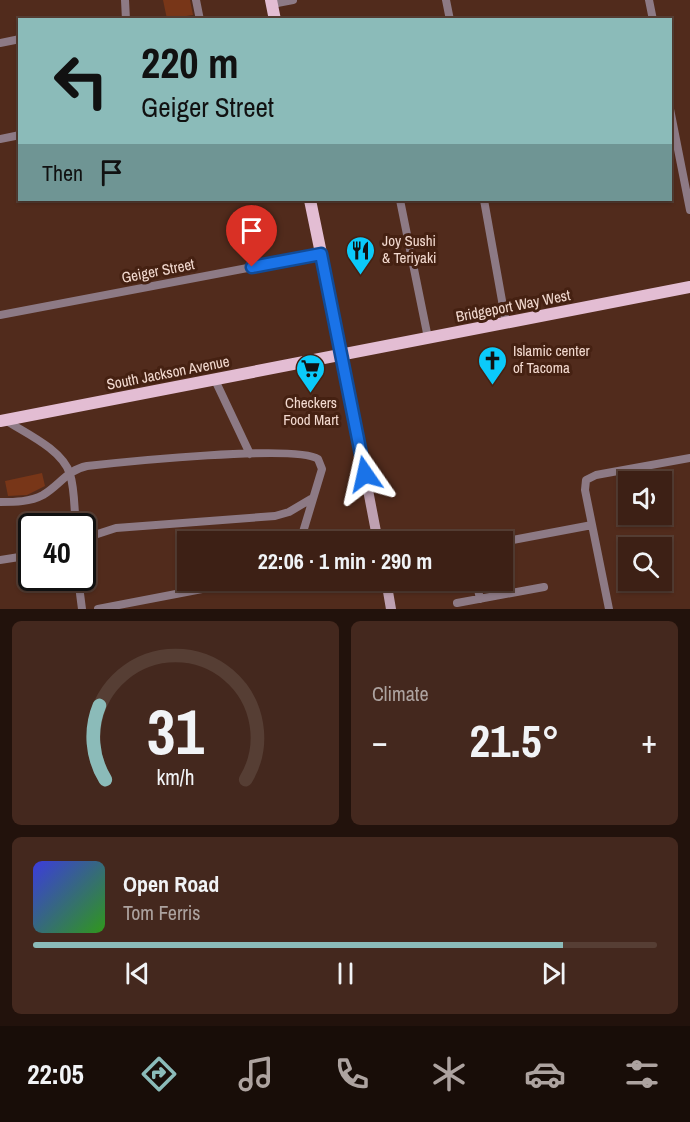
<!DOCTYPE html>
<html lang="en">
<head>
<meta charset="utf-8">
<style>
  :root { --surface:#3d2015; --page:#44281e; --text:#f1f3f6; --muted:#ada3a0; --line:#563e34; --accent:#8bbbb9 }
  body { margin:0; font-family:"Archivo Narrow",sans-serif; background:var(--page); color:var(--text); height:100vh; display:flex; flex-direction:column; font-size:22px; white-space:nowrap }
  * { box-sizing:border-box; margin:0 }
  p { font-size:20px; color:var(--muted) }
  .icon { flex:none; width:33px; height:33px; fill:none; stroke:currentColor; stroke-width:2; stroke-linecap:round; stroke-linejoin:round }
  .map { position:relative; height:609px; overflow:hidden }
  .side { display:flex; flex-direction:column; gap:12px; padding:12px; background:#22120c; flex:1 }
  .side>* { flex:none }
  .hud { position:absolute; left:18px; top:18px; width:654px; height:183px; border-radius:0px; box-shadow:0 2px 4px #0004,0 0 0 2px var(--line); background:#8bbbb9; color:#111; overflow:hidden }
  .controls { position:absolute; left:618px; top:471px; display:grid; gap:12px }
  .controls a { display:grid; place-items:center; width:54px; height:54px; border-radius:0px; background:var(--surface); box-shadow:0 2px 4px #0004,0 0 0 2px var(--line); font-size:30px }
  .speed { position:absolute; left:18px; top:513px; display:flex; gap:12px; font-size:30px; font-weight:700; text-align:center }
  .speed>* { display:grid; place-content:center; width:78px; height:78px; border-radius:50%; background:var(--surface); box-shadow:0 2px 4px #0004,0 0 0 2px var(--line); line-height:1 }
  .speed .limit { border:3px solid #111; border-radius:9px; background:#fff; color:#111 }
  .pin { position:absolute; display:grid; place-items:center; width:51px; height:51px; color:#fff; margin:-62px -26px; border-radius:50% 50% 50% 0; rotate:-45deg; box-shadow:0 0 6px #0007 }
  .pin .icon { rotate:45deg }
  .me { position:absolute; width:66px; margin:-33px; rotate:349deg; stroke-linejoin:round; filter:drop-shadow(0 0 4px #0008) }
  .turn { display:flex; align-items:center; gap:21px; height:126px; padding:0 24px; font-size:27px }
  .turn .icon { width:78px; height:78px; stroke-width:2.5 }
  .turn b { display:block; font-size:42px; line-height:51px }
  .then { display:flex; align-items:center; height:57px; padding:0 24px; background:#0003; gap:12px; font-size:22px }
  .big { font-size:45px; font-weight:700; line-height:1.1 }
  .side .tile { flex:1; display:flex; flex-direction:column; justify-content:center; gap:9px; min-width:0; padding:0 21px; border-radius:9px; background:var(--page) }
  .side .dial { align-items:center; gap:0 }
  .dial svg { height:156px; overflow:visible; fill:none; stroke:var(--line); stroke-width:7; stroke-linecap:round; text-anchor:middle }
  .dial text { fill:var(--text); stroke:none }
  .song { display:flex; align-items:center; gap:18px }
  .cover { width:72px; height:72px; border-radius:9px; background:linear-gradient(135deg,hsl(240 70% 55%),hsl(110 70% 35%)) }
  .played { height:6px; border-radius:3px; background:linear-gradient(90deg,var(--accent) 85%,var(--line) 85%) }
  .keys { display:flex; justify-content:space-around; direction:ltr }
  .heat { display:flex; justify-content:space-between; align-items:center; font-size:33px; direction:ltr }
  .side .tiles { flex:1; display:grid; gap:12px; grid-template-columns:1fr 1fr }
  .tile:last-child { grid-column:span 2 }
  .trip { position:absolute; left:177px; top:531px; width:336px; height:60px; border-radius:0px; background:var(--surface); box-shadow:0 2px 4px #0004,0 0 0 2px var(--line); font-weight:700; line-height:60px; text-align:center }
  .menu { display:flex; height:96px; justify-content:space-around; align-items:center; background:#180d08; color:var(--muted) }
  .menu .icon { width:42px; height:42px }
  .menu .selected { color:var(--accent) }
  .menu b { font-size:27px; color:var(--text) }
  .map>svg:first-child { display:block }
</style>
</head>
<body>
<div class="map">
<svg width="690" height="609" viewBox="0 0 690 609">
  <rect width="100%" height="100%" fill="#512b1c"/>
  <path fill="#783618" d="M163,0h27l3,15 -26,4z
    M42,473l3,13 -18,9 -19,1 -3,-15z"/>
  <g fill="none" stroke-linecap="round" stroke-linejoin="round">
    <path stroke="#8d7a85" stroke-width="8" d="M125,0l1,20
      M196,0l4,20
      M446,0l4,20
      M649,0l4,20
      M272,4l21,-4
      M0,43l20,-4
      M670,109l20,101
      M0,139l20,-4
      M400,200l28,138
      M484,200l22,123
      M0,315l321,-61
      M215,380l35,74
      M5,420c20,13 57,29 65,54 5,16 4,36 6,52
      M0,502c15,0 30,0 43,-7 17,-10 24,-25 44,-29 36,-4 209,-22 231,-7l4,10 -22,73
      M82,539l34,-11 159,-12 14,-4 22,-13
      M502,542l90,-17
      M0,560l32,-5
      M78,578l4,31
      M476,580l4,19
      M457,603l87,-16
      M98,609l151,-29
      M609,609l-24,-119 1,-10 10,-5 94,-17"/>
    <path stroke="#bea0b1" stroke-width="10" d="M342,355l36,187
      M386,580l5,29"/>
    <path stroke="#e3bdd3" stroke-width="12" d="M271,0l4,20
      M310,200l32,155
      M0,421l690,-134"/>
  </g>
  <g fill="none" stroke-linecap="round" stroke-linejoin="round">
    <defs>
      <path id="route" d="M252,267l69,-13 44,220"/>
    </defs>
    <use href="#route" stroke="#114b97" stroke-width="15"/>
    <use href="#route" stroke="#1a73e8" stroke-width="10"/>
  </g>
  <defs>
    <symbol id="restaurant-pin" viewBox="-11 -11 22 30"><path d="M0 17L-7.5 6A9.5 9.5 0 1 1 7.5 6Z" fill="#0bcafa" stroke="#452112"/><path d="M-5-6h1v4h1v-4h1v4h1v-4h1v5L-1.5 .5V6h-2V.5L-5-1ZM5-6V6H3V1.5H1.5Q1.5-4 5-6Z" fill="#111"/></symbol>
    <symbol id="church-pin" viewBox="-11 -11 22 30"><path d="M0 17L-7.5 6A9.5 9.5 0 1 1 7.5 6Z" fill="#0bcafa" stroke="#452112"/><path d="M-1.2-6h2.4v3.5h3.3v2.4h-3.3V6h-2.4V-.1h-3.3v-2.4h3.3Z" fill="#111"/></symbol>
    <symbol id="supermarket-pin" viewBox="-11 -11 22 30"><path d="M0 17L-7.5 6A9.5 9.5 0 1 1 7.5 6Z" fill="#0bcafa" stroke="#452112"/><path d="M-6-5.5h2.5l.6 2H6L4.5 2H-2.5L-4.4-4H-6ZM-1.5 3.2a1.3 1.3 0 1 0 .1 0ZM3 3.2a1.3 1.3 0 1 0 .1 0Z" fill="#111"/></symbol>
  </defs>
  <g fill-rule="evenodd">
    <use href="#restaurant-pin" x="344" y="234" width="33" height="45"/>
    <use href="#church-pin" x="476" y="344" width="33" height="45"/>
    <use href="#supermarket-pin" x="294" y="352" width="33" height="45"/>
  </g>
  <g text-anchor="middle" stroke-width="6" stroke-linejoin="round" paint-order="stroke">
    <g font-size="15" fill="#f3dad0" stroke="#452112" text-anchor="start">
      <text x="382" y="246">Joy Sushi<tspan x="382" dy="17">&amp; Teriyaki</tspan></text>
      <text x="513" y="356">Islamic center<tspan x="513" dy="17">of Tacoma</tspan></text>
      <text x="311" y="408" text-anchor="middle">Checkers<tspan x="311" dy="17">Food Mart</tspan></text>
    </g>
    <g font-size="15" fill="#f3dad0" stroke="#452112">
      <text transform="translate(158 271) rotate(-11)" y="5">Geiger Street</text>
      <text transform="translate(513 306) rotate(-11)" y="5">Bridgeport Way West</text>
      <text transform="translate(168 373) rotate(-11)" y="5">South Jackson Avenue</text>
    </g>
  </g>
</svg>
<div class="controls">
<a><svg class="icon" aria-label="sound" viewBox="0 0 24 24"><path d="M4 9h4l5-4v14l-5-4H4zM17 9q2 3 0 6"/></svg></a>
<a><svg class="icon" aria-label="search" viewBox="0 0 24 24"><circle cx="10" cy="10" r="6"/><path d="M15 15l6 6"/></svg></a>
</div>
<div class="speed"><div class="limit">40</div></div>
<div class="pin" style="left:252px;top:267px;background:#d93025"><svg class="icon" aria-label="arrive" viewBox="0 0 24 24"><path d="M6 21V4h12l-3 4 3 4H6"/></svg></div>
<svg class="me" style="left:365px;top:474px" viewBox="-20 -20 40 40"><path d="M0-17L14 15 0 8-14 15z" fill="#1a73e8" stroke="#fff" stroke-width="4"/></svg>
<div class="trip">22:06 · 1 min · 290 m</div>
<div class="hud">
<div class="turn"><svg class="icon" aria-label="left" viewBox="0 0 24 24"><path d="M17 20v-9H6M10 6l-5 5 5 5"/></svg><div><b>220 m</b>Geiger Street</div></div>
<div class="then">Then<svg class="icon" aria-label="arrive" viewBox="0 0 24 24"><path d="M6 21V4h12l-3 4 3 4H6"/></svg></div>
</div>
</div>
<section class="side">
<div class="tiles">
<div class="tile dial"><svg viewBox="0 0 100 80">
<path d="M14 69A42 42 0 1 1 86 69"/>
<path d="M14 69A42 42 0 0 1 11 31" stroke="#8bbbb9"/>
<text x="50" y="56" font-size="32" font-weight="700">31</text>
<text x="50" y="72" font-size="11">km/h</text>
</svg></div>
<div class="tile"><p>Climate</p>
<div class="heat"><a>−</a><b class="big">21.5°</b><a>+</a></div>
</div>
<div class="tile">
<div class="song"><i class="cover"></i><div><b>Open Road</b><p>Tom Ferris</p></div></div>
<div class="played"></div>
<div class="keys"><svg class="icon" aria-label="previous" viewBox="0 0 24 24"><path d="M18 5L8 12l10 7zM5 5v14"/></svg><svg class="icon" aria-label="pause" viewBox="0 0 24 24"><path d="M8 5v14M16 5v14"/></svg><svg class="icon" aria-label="next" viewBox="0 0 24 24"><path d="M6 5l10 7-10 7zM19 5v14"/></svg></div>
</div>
</div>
</section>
<nav class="menu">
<b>22:05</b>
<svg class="icon selected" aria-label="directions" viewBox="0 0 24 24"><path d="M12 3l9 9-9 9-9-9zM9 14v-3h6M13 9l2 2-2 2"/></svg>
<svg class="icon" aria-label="music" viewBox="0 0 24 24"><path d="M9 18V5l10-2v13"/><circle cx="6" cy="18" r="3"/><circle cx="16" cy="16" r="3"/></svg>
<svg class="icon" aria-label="phone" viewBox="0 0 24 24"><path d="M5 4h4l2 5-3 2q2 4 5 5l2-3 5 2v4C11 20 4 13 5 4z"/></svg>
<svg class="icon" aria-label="climate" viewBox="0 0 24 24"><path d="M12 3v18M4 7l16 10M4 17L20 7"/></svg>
<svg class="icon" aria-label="car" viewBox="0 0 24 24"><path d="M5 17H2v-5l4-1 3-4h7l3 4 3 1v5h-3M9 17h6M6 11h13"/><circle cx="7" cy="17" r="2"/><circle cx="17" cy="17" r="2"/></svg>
<svg class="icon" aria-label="filters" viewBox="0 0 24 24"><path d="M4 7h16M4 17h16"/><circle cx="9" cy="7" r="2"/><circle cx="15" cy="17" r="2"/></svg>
</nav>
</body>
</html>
